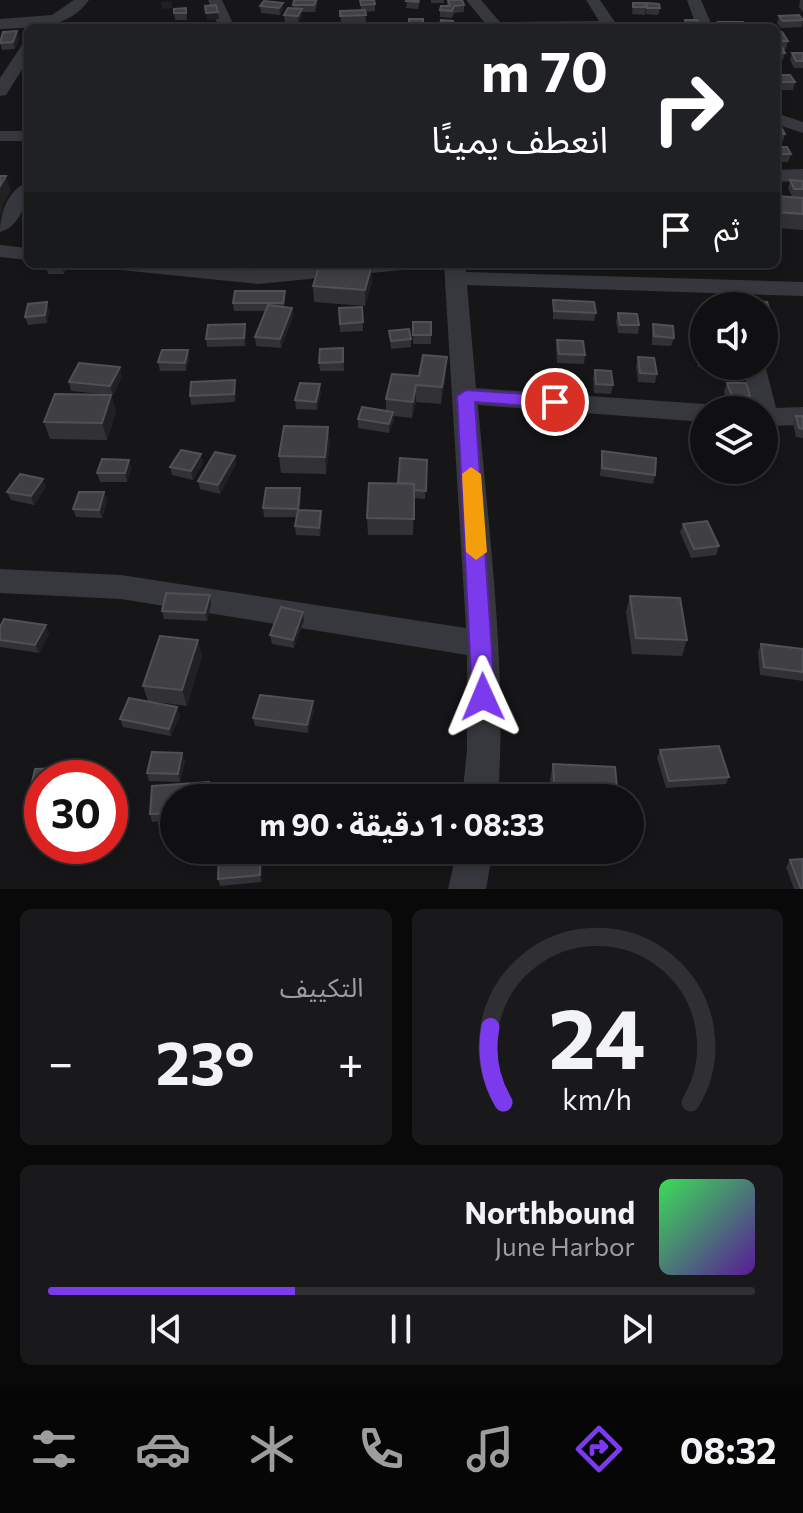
<!DOCTYPE html>
<html lang="ar">
<head>
<meta charset="utf-8">
<style>
  :root { --surface:#101012; --page:#19191b; --text:#f1f3f6; --muted:#9c9d9f; --line:#303032; --accent:#7c3aed }
  body { margin:0; font-family:Commissioner,"Noto Sans Arabic",sans-serif; background:var(--page); color:var(--text); direction:rtl; height:100vh; display:flex; flex-direction:column; font-size:30px; white-space:nowrap }
  * { box-sizing:border-box; margin:0 }
  p { font-size:26px; color:var(--muted) }
  .icon { flex:none; width:44px; height:44px; fill:none; stroke:currentColor; stroke-width:2; stroke-linecap:round; stroke-linejoin:round }
  .map { position:relative; height:889px; overflow:hidden; direction:ltr }
  .sheet { display:flex; flex-direction:column; gap:20px; padding:20px; background:#09090a; flex:1 }
  .sheet>* { flex:none }
  .top-card { position:absolute; left:24px; top:24px; width:756px; height:244px; border-radius:12px; box-shadow:0 4px 12px #0003,0 0 0 2px var(--line); direction:rtl; background:#202124; color:#fff; overflow:hidden }
  .buttons { position:absolute; left:690px; top:292px; display:grid; gap:16px }
  .buttons a { display:grid; place-items:center; width:88px; height:88px; border-radius:50%; background:var(--surface); box-shadow:0 4px 12px #0003,0 0 0 2px var(--line); font-size:40px }
  .speed { position:absolute; left:24px; top:760px; display:flex; gap:16px; font-size:40px; font-weight:700; text-align:center }
  .speed>* { display:grid; place-content:center; width:104px; height:104px; border-radius:50%; background:var(--surface); box-shadow:0 4px 12px #0003,0 0 0 2px var(--line); line-height:1 }
  .speed .limit { border:12px solid #d22; background:#fff; color:#111 }
  .pin { position:absolute; display:grid; place-items:center; width:68px; height:68px; color:#fff; margin:-34px; border:4px solid #fff; border-radius:50%; box-shadow:0 2px 8px #0007 }
  .me { position:absolute; width:88px; margin:-44px; rotate:359deg; stroke-linejoin:round; filter:drop-shadow(0 0 6px #0008) }
  .turn { display:flex; align-items:center; gap:28px; height:168px; padding:0 40px; font-size:36px }
  .turn .icon { width:104px; height:104px; stroke-width:2.5 }
  .turn b { display:block; font-size:56px; line-height:68px }
  .then { display:flex; align-items:center; height:76px; padding:0 40px; background:#0003; gap:16px; font-size:30px }
  .big { font-size:60px; font-weight:700; line-height:1.1 }
  .sheet .widget { flex:1; display:flex; flex-direction:column; justify-content:center; gap:12px; min-width:0; padding:0 28px; border-radius:12px; background:var(--page) }
  .sheet .dial { align-items:center; gap:0 }
  .dial svg { height:208px; overflow:visible; fill:none; stroke:var(--line); stroke-width:7; stroke-linecap:round; text-anchor:middle }
  .dial text { fill:var(--text); stroke:none }
  .song { display:flex; align-items:center; gap:24px }
  .cover { width:96px; height:96px; border-radius:12px; background:linear-gradient(135deg,hsl(130 70% 55%),hsl(270 70% 35%)) }
  .played { height:8px; border-radius:4px; background:linear-gradient(90deg,var(--accent) 35%,var(--line) 35%) }
  .keys { display:flex; justify-content:space-around; direction:ltr }
  .heat { display:flex; justify-content:space-between; align-items:center; font-size:44px; direction:ltr }
  .sheet .tiles { flex:1; display:grid; gap:20px; grid-template-columns:1fr 1fr }
  .widget:last-child { grid-column:span 2 }
  .trip { position:absolute; left:160px; top:784px; width:484px; height:80px; border-radius:40px; background:var(--surface); box-shadow:0 4px 12px #0003,0 0 0 2px var(--line); font-weight:700; line-height:80px; text-align:center; direction:rtl }
  .tabs { display:flex; height:128px; justify-content:space-around; align-items:center; background:#060607; color:var(--muted) }
  .tabs .icon { width:56px; height:56px }
  .tabs .selected { color:var(--accent) }
  .tabs b { font-size:36px; color:var(--text) }
  .map>svg:first-child { display:block }
</style>
</head>
<body>
<div class="map">
<svg width="803" height="889" viewBox="0 0 803 889">
  <rect width="100%" height="100%" fill="#161618"/>
  <g fill="none" stroke-linecap="round" stroke-linejoin="round">
    <path fill="#37383d" fill-rule="evenodd" d="M74,0h15c-21,30 -56,27 -89,29v-10l52,-4z
      M208,0h14l13,28h-16z
      M466,0h15l19,22 99,-1 -13,-21h14l19,28h-130z
      M687,0h14l12,28h-16z
      M28,43v17l-22,35 -6,1v-18l22,-33z
      M776,113l27,9v11l-27,-9z
      M0,131h28v10h-28z
      M803,169v12l-27,1v-12z
      M28,183c0,18 -8,44 -28,49 0,-18 8,-44 28,-49z
      M0,245l28,3v12l-28,-3z
      M109,264h80l69,6 73,-6h82l-11,6 -144,14 -138,-14z
      M444,264h22v8l337,10v14l-336,-11 9,103 228,16 11,6h-11v12l-226,-17c11,131 29,262 20,393h-36l5,-48v-95l-346,-56 -121,-6v-24l121,6 345,53z
      M764,361l12,47 27,-1v18l-39,1v-16h-12l-9,-44h21z
      M457,850h36l-7,39h-38z"/>
  </g>
  <path fill="#323236" d="M294,0h24l-3,12h-13v4l-4,7 -13,-1 -1,-7 9,-6z
    M360,0l15,4v7l-10,1 1,10 -25,1 -1,-12 21,-1z
    M407,0h13l-2,9 -12,-1z
    M431,0h13v3h-13z
    M447,0l17,5v7l-10,1 -2,5 -12,-1v-7l7,-4z
    M800,0h3v12l-4,-5z
    M283,3v7l-3,5 -19,-2 -1,-7z
    M633,3l13,4 -1,8 -13,-1z
    M647,3l13,5 -2,7 -12,-1z
    M186,8l1,12h-12l-1,-7z
    M779,16l24,4 -1,7 -21,1 -4,-5z
    M409,19l14,6v3h-15z
    M17,31l2,8 -4,10 -13,1 -2,-8z
    M776,32l12,9 -2,8h-4l3,4 -2,7h-7z
    M792,53h11v15h-9l-4,-8z
    M776,75l19,7 -2,8h-13l-1,5 -3,1z
    M776,118l9,16 -2,7 -7,1z
    M776,147l15,7 -3,8h-12z
    M790,180l13,1v16h-11l-4,-9z
    M776,196l27,2v32l-27,-2z
    M47,264h22l-5,10h-16l-2,-8z
    M234,264h21l-1,6 -19,1z
    M372,265v17l-7,24 -51,-4 -1,-16z
    M285,291v8l-1,8 8,1 1,8 -12,32 -25,-2 -1,-9 11,-26h-32l-1,-8z
    M553,300l43,13 -2,8 -41,-2z
    M748,301l19,1 5,15 -3,8h-5v-19h-17z
    M362,307l1,24 -23,1 -1,-24z
    M49,311l-2,12 -19,2 -3,-8z
    M618,313l21,12 -1,9 -20,-1 -2,-12z
    M413,322h18v22h-18z
    M653,324l21,14 -3,8 -19,-1v-13z
    M389,331l22,8v8l-20,2z
    M246,332l-1,14 -38,1 -1,-8z
    M557,340l28,15 -1,9 -27,-1 -1,-15z
    M699,346h5v20h35l-2,5 -39,-4 -1,-13z
    M343,348l1,23h-24l-1,-8z
    M188,350l1,9 -3,12h-26l-2,-9z
    M638,357l19,17 -2,9 -17,-1 -2,-16z
    M595,370l18,15 -2,9 -17,-1 -1,-15z
    M446,374l-5,30 -25,-2 -4,16 -19,-2 1,5 -5,12 -31,-5v-9l28,-8v-12l33,-23z
    M122,376l-9,19 -42,-4 -2,-9z
    M727,383l23,13 -2,9h-19l-5,-13z
    M236,389l-1,13 -44,3 -1,-9z
    M321,392l-4,18 -21,-1 -1,-9z
    M111,395l5,16 -9,29 -57,-1 -6,-17z
    M703,415h1v23l-3,-14z
    M796,416h7v22l-7,-1 -3,-13z
    M328,427l2,16 -4,31 -45,-1 -2,-17z
    M602,451l53,24 -2,9 -53,-8z
    M235,456l1,8 -16,30 -20,-5 -2,-8z
    M129,460l2,8 -4,14h-27l-3,-9z
    M427,460l-2,39 -11,-1 -1,37h-45l-1,-17 31,-35z
    M203,463l-10,17 -21,-5 -2,-8z
    M46,487l-12,18 -23,-5 -4,-8z
    M104,492l3,9 -5,17 -26,-1 -3,-8z
    M301,497l-1,13 21,1 1,8 -2,17 -24,-1 -1,-9 2,-9h-33l-1,-9z
    M683,524l36,22 -3,9 -25,3 -11,-26z
    M630,596l57,44 -5,16 -50,-2 -6,-42z
    M211,604l-4,17 -43,-2 -2,-8z
    M304,620l-10,28 -22,-4 -2,-9z
    M0,627l49,6 -10,20 -39,-6z
    M761,644l42,5v32l-43,-6 -2,-23z
    M202,656l-15,50 -39,-5 -5,-15z
    M314,709l-6,24 -53,-7 -2,-8z
    M180,715l-9,21 -48,-9 -3,-8z
    M660,750l69,27 -3,7 -60,4 -9,-30z
    M182,753l3,8 -5,21 -31,-1 -2,-8z
    M553,764l65,34h-67l-1,-19z
    M61,768l4,8v2h-23v33h-11l-4,-7 8,-35z
    M209,782l2,7 -1,9h-36v22l-22,2 -2,-8 2,-28z
    M262,850l-1,32 -41,4 -2,-7z
    M790,860l13,29h-9l-8,-22z"/>
  <path fill="#212124" d="M171,1l2,7 -11,1 -1,-7z
    M283,3v7l-3,5 -1,-7z
    M302,9v7l-4,7v-7z
    M218,12l1,7 -12,1 -1,-7z
    M17,31l2,8 -4,10 -2,-7z
    M6,176l5,15 -9,16 1,3 -3,6v-30z
    M63,264h6l-5,10 -2,-8z
    M372,265v17l-7,24v-16z
    M47,302l2,9 -2,12 -2,-8z
    M292,308l1,8 -12,32 -1,-9z
    M245,324l1,8 -1,14 -1,-8z
    M188,350l1,9 -3,12 -1,-8z
    M447,357l-1,17 -5,30 1,-17z
    M120,367l2,9 -9,19 -3,-9z
    M235,380l1,9 -1,13 -1,-8z
    M320,384l1,8 -4,18 -1,-8z
    M416,385v17l-4,16 1,-16z
    M111,395l5,16 -9,29 -5,-17z
    M393,412l1,9 -5,12v-9z
    M328,427l2,16 -4,31 -1,-17z
    M201,454l2,9 -10,17 -2,-9z
    M235,456l1,8 -16,30 -2,-9z
    M129,460l2,8 -4,14 -2,-9z
    M43,479l3,8 -12,18 -3,-9z
    M300,488l1,9 -2,20 -1,-8z
    M104,492l3,9 -5,17 -3,-8z
    M321,511l1,8 -2,17 -1,-8z
    M210,595l1,9 -4,17 -2,-8z
    M303,612l1,8 -10,28 -1,-8z
    M46,625l3,8 -10,20 -4,-8z
    M198,640l4,16 -15,50 -5,-16z
    M313,701l1,8 -6,24 -1,-8z
    M177,707l3,8 -9,21 -2,-7z
    M182,753l3,8 -5,21 -2,-8z
    M61,768l4,8v2h-6z
    M209,782l2,7 -1,9h-2z
    M260,850h2l-1,32 -1,-7z"/>
  <path fill="#3f3f44" stroke="#4f5156" stroke-width="2" d="M294,0h22l-2,5h-21z
    M360,0h14l1,4 -14,1z
    M407,0h12l-1,2 -12,-1z
    M448,0h14l2,5 -10,1 -2,5 -12,-1 1,-4h9z
    M264,1l19,2 -4,5 -19,-2z
    M633,3h12l1,4h-13z
    M647,3l12,1 1,4h-13z
    M216,5l2,7 -12,1 -1,-7z
    M186,8v5h-12v-4z
    M288,8l14,1 -4,7 -14,-1z
    M365,10l1,5 -26,1v-5z
    M799,15l4,5 -20,1 -4,-5z
    M409,19h14v6h-14z
    M441,20l12,1 -2,7h-12z
    M685,20h12l3,8h-12z
    M718,22h25l3,5h-25z
    M149,23h15l-1,5h-15z
    M672,24h13l2,4h-13z
    M17,31l-4,11 -13,1 3,-11z
    M776,32h6l6,9h-12z
    M776,47h6l3,6h-9z
    M792,53h11v8h-7z
    M776,75h14l5,7h-14z
    M776,118l9,16h-9z
    M776,147h11l4,7h-15z
    M0,176h6l-6,10z
    M790,180l13,1v8h-9z
    M776,196l27,2v16l-27,-2z
    M47,264h16l-1,2h-16z
    M320,264l52,1 -7,25 -52,-4z
    M235,291h50l-2,12h-50z
    M553,300l41,2 2,11 -42,-2z
    M748,301l19,1 5,15 -8,-1v-10h-15z
    M47,302l-2,13 -20,2 3,-13z
    M268,305l24,3 -12,31 -25,-2z
    M362,307l1,15 -23,2 -1,-16z
    M618,313l19,1 2,11h-19z
    M413,322h18v13h-18z
    M245,324l-1,14 -38,1 2,-14z
    M653,324l20,2 1,12 -20,-2z
    M409,329l2,10 -20,2 -2,-10z
    M557,340l26,1 2,14 -26,-1z
    M699,346h5v13h-4z
    M343,348v14l-24,1 1,-14z
    M162,350h26l-3,13 -27,-1z
    M423,355l24,2 -5,30 -26,-2 -3,17 -27,-3 6,-25 27,2z
    M638,357l16,1 3,16 -17,-1z
    M79,363l41,4 -10,19 -41,-4z
    M595,370l16,1 2,14 -17,-1z
    M235,380l-1,14 -44,2 1,-14z
    M300,383l20,1 -4,18 -21,-2z
    M727,383h19l4,13h-18z
    M55,394l56,1 -9,28 -58,-1z
    M362,407l31,5 -4,12 -31,-5z
    M796,416h7v13l-4,-1z
    M284,426l44,1 -3,30 -46,-1z
    M181,450l20,4 -10,17 -21,-4z
    M602,451l54,7 -1,17 -53,-7z
    M215,452l20,4 -17,29 -20,-4z
    M400,458l27,2 -1,31 -12,-1v-6l-16,-1z
    M102,459l27,1 -4,13h-28z
    M20,474l23,5 -12,17 -24,-4z
    M369,483l45,1v35l-47,-1z
    M266,488h34l-2,21 -35,-1z
    M79,492h25l-5,18 -26,-1z
    M298,510l23,1 -2,17 -24,-2z
    M707,521l12,25 -25,3 -11,-25z
    M166,593l44,2 -5,18 -43,-2z
    M630,596l50,2 7,42 -51,-2z
    M281,607l22,5 -10,28 -23,-5z
    M4,619l42,6 -11,20 -35,-5v-13z
    M160,636l38,4 -16,50 -39,-4z
    M761,644l42,5v23l-39,-5z
    M260,695l53,6 -6,24 -54,-7z
    M129,698l48,9 -8,22 -49,-10z
    M719,746l10,31 -60,4 -9,-31z
    M152,752l30,1 -4,21 -31,-1z
    M553,764l62,3 3,31h-63z
    M61,768l-2,10h-17v25l-15,1 8,-35z
    M209,782l-1,16h-34v15l-24,1 2,-28z
    M364,795l42,1v2h-42z
    M219,850h41v25l-42,4z
    M803,859v30h-2l-11,-29z"/>
  <path fill="#7c3aed" stroke="#51269a" stroke-width="2" d="M466,390l89,6 9,6 -9,6 -80,-6 20,295 -4,7 -8,3 -8,-3 -3,-7 -15,-301z"/>
  <path fill="#f59e0b" d="M471,467l10,7 6,78 -11,8 -10,-8 -4,-78z"/>
</svg>
<div class="buttons">
<a><svg class="icon" aria-label="sound" viewBox="0 0 24 24"><path d="M4 9h4l5-4v14l-5-4H4zM17 9q2 3 0 6"/></svg></a>
<a><svg class="icon" aria-label="layers" viewBox="0 0 24 24"><path d="M12 4l9 5-9 5-9-5zM3 14l9 5 9-5"/></svg></a>
</div>
<div class="speed"><div class="limit">30</div></div>
<div class="pin" style="left:555px;top:402px;background:#d93025"><svg class="icon" aria-label="arrive" viewBox="0 0 24 24"><path d="M6 21V4h12l-3 4 3 4H6"/></svg></div>
<svg class="me" style="left:483px;top:697px" viewBox="-20 -20 40 40"><path d="M0-17L14 15 0 8-14 15z" fill="#7c3aed" stroke="#fff" stroke-width="4"/></svg>
<div class="trip">08:33 · 1 دقيقة · 90 m</div>
<div class="top-card">
<div class="turn"><svg class="icon" aria-label="right" viewBox="0 0 24 24"><path d="M7 20v-9h11M14 6l5 5-5 5"/></svg><div><b>70 m</b>انعطف يمينًا</div></div>
<div class="then">ثم<svg class="icon" aria-label="arrive" viewBox="0 0 24 24"><path d="M6 21V4h12l-3 4 3 4H6"/></svg></div>
</div>
</div>
<section class="sheet">
<div class="tiles">
<div class="widget dial"><svg viewBox="0 0 100 80">
<path d="M14 69A42 42 0 1 1 86 69"/>
<path d="M14 69A42 42 0 0 1 9 40" stroke="#7c3aed"/>
<text x="50" y="56" font-size="32" font-weight="700">24</text>
<text x="50" y="72" font-size="11">km/h</text>
</svg></div>
<div class="widget"><p>التكييف</p>
<div class="heat"><a>−</a><b class="big">23°</b><a>+</a></div>
</div>
<div class="widget">
<div class="song"><i class="cover"></i><div><b>Northbound</b><p>June Harbor</p></div></div>
<div class="played"></div>
<div class="keys"><svg class="icon" aria-label="previous" viewBox="0 0 24 24"><path d="M18 5L8 12l10 7zM5 5v14"/></svg><svg class="icon" aria-label="pause" viewBox="0 0 24 24"><path d="M8 5v14M16 5v14"/></svg><svg class="icon" aria-label="next" viewBox="0 0 24 24"><path d="M6 5l10 7-10 7zM19 5v14"/></svg></div>
</div>
</div>
</section>
<nav class="tabs">
<b>08:32</b>
<svg class="icon selected" aria-label="directions" viewBox="0 0 24 24"><path d="M12 3l9 9-9 9-9-9zM9 14v-3h6M13 9l2 2-2 2"/></svg>
<svg class="icon" aria-label="music" viewBox="0 0 24 24"><path d="M9 18V5l10-2v13"/><circle cx="6" cy="18" r="3"/><circle cx="16" cy="16" r="3"/></svg>
<svg class="icon" aria-label="phone" viewBox="0 0 24 24"><path d="M5 4h4l2 5-3 2q2 4 5 5l2-3 5 2v4C11 20 4 13 5 4z"/></svg>
<svg class="icon" aria-label="climate" viewBox="0 0 24 24"><path d="M12 3v18M4 7l16 10M4 17L20 7"/></svg>
<svg class="icon" aria-label="car" viewBox="0 0 24 24"><path d="M5 17H2v-5l4-1 3-4h7l3 4 3 1v5h-3M9 17h6M6 11h13"/><circle cx="7" cy="17" r="2"/><circle cx="17" cy="17" r="2"/></svg>
<svg class="icon" aria-label="filters" viewBox="0 0 24 24"><path d="M4 7h16M4 17h16"/><circle cx="9" cy="7" r="2"/><circle cx="15" cy="17" r="2"/></svg>
</nav>
</body>
</html>
